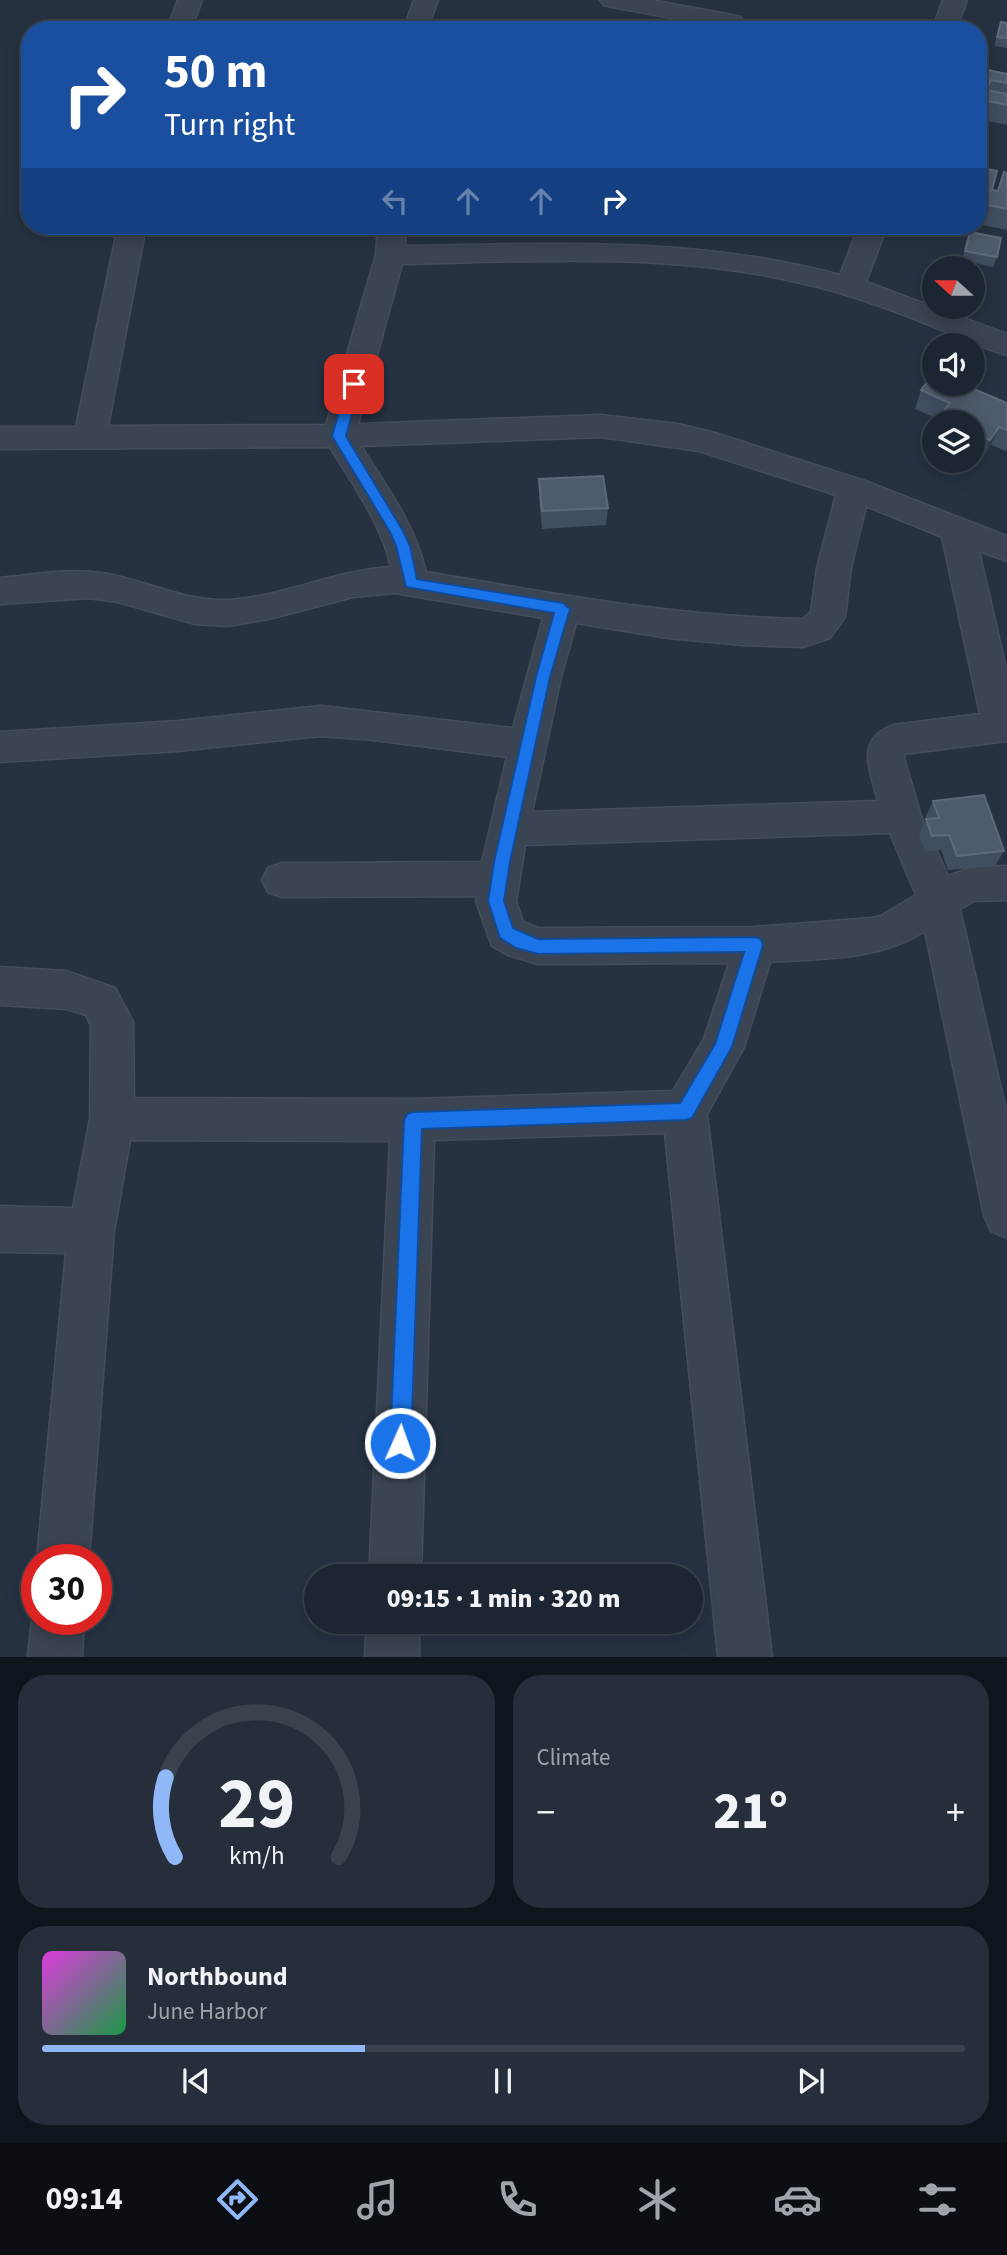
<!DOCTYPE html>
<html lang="en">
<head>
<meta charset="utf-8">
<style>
  :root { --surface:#1c2632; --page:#252e3a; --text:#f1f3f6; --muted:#a0a5ac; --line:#3a434d; --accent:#90b7f8 }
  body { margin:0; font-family:"Source Sans 3",sans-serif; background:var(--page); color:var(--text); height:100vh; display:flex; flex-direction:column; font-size:26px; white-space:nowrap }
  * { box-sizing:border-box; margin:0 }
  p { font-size:23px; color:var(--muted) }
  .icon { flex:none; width:38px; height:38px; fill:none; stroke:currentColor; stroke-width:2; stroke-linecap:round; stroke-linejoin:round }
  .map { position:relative; height:1657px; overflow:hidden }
  .panel { display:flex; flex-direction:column; gap:18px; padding:18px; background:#0f151c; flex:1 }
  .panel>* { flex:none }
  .guide { position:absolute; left:21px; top:21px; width:966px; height:214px; border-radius:28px; box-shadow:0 4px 18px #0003,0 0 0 2px var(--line); background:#1a4fa0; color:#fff; overflow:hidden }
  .needle { width:46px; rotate:291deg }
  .controls { position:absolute; left:922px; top:256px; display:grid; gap:14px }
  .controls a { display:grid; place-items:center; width:63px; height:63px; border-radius:50%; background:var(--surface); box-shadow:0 4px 18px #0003,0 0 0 2px var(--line); font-size:35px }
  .speed { position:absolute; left:21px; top:1544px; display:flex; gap:14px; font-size:35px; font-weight:700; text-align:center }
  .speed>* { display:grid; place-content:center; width:91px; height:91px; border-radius:50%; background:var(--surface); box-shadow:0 4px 18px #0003,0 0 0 2px var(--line); line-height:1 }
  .speed .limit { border:10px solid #d22; background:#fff; color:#111 }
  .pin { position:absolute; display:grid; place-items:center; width:60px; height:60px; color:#fff; margin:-30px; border-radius:14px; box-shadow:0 4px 10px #0006 }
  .me { position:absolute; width:77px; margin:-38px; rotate:2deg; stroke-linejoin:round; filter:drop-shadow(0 0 5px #0008) }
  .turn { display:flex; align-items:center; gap:24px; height:147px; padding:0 28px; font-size:32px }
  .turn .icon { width:91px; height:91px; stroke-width:2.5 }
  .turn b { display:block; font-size:49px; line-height:60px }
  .lanes { display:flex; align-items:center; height:66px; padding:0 28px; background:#0003; justify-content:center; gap:35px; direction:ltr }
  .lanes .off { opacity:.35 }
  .big { font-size:52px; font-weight:800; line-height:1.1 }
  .panel .tile { flex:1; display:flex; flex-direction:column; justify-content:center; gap:10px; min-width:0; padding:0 24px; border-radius:28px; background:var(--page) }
  .panel .dial { align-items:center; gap:0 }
  .dial svg { height:182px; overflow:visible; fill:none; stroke:var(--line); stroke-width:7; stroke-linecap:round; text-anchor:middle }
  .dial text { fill:var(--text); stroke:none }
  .song { display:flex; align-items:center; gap:21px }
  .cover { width:84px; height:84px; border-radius:10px; background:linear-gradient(135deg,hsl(300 70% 55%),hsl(140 70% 35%)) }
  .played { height:7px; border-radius:4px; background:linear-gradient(90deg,var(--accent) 35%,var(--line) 35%) }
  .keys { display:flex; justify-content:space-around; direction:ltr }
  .heat { display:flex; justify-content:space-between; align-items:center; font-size:38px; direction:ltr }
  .panel .tiles { flex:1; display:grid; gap:18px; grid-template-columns:1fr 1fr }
  .tile:last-child { grid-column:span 2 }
  .trip { position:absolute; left:304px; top:1564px; width:399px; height:70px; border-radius:35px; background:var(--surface); box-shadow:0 4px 18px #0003,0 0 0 2px var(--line); font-weight:800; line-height:70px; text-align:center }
  .tab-bar { display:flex; height:112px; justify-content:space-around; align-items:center; background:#0b0f14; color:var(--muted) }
  .tab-bar .icon { width:49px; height:49px }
  .tab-bar .on { color:var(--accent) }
  .tab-bar b { font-size:32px; color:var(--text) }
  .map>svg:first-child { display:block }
</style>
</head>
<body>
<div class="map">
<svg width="1007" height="1657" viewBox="0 0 1007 1657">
  <rect width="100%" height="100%" fill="#263242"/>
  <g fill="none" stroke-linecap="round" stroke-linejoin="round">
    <defs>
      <path id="minor" d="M178,0h24l-11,30h-24z
        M414,0h24l-11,30h-24z
        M600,0h51l81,15 9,2 3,5 -3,5 -9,2 -120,-22 -8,-2z
        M943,0h24l-11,30h-24z
        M118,226h28l-38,200 218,-1 50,-170 2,-29h28l-1,20c149,-2 290,-10 435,29l19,-49h28l-21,56 141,52v21c-26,-7 -50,-19 -75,-29 -42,-17 -86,-33 -131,-43 -131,-31 -266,-22 -399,-19l-44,160 243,-9 77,9 37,9 150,48 142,55v25l-28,-10 28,122v68l-103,13v4l17,58 27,60 25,-9 34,-1v34l-33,1 -14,8 47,206v123l-16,-7 -7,-16 -59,-284c-47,30 -101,27 -155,31l-26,85 -37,67 65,543h-54l-53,-524 -231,7 -13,437h-52l21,-436 -260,-1 -16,91 -25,328h-52l29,-306 -66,-1v-46l73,2 17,-89 1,-94 -5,-10 -20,-6 -66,-4v-38l66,4 49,17 18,34 1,76 279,1 260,-8 31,-52 25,-76 -191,1 -30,-9 -16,-9 -16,-45 1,-5 -195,1 -14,-5 -6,-12 6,-12 14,-5 200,-1 25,-105 -133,-17 -53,-4 -143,15 -178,11v-30l178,-11 143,-15 192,22 30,-110 -148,-25 -42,4 -84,22 -42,7 -32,-2 -77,-22 -29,-4 -89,6v-26c33,-3 68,-10 102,-5 41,6 78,27 120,27 58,-1 111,-30 169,-33 -10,-44 -38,-82 -61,-120l-330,2v-22h76zM601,437l98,14 137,44 -19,73 -6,44 -8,7c-128,-2 -252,-26 -377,-47 -11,-47 -39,-85 -65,-126zM866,506l76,31 38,177 -86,11c-40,14 -24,45 -16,76l-346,11 29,-135 15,-54 92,15 75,7 60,2 27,-9 15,-21 6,-49zM890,833l26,62 -35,21 -9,2 -117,9 -217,1 -15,-6 -7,-21 9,-56z
        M37,1607v12h47l-2,38h-54l4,-38z
        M367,1622h52v35h-54z"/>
    </defs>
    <use href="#minor" stroke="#444d5b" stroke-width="3"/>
    <use href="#minor" fill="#3b4452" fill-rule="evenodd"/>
  </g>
  <path fill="#414e60" d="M1001,22l6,1v25l-13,-2z
    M978,68l29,6v51l-29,-6z
    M978,167l14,23 5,1 7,-19 3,1v57l-29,-6z
    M506,226h36v5h-36z
    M970,232l27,25 -4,10 -31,-7z
    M921,390l86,13v47l-1,1 -15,-6 -9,13 -9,-4v-32l-35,-3 -23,-10z
    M934,423v23l-7,-3z
    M539,479l69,29 -2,17 -64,4 -3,-31z
    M933,801l71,50 -9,15 -47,4 -7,-20 -16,2 -6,-17 8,-16 -1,-3z"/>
  <path fill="#313e4f" d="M999,427l-8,18 -9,13 8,-18z"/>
  <path fill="#4e5b6c" stroke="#5e6a7b" stroke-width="2" d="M1001,22l6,1v15l-10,-1z
    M978,68l29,6v9l-16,-3 -5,10 21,4v11l-29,-6z
    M978,167l19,4 -5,19 6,1 6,-19 3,1v36l-29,-6z
    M970,232l31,6 -4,19 -32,-6z
    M934,373v10h26l47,20v27l-8,-3 -9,13 -17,-7v-11h-38l15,-19 -29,-13z
    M603,476l5,32 -66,3 -3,-32z
    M984,795l20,56 -47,5 -8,-21 -17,1 -6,-17 13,-1 -6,-17z"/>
  <path fill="#1a73e8" stroke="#114b97" stroke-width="2" d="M354,380l6,4 -14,52 57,95 7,15 7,33 146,24 7,6 -20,68 -40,185 -6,39 9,27 25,11 217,-2 6,2 2,6 -31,102 -40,71 -7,2 -263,9 -11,314 -3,7 -8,3 -7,-3 -3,-7 14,-323 3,-6 6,-2 267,-9 35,-59 29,-92 -206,2 -22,-6 -16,-10 -12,-37 6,-39 42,-185 18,-64 -148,-26 -10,-41 -6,-14 -58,-96 15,-52z"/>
</svg>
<div class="controls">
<a><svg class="needle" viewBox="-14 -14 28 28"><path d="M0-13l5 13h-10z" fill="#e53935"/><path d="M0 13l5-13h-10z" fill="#a0a5ac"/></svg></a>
<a><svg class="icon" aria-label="sound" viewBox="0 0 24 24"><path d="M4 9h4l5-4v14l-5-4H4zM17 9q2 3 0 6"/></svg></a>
<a><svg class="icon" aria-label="layers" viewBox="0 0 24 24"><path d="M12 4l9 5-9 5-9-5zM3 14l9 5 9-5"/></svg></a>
</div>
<div class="speed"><div class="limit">30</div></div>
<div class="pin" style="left:354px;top:384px;background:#d93025"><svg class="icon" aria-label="arrive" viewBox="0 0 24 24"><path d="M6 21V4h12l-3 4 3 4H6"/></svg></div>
<svg class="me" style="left:400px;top:1443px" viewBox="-20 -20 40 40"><circle r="17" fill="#1a73e8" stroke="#fff" stroke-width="3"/><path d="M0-11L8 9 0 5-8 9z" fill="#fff"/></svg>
<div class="trip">09:15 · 1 min · 320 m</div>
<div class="guide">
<div class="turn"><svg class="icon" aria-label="right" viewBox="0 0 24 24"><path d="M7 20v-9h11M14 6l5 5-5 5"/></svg><div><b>50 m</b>Turn right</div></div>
<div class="lanes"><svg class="icon off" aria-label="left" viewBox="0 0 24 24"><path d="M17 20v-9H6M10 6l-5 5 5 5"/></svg><svg class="icon off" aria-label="ahead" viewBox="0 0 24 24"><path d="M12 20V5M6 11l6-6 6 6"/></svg><svg class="icon off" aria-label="ahead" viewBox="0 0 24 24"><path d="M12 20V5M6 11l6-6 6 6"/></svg><svg class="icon" aria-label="right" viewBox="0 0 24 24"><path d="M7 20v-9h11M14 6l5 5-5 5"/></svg></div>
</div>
</div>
<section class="panel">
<div class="tiles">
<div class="tile dial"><svg viewBox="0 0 100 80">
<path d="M14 69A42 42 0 1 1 86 69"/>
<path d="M14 69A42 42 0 0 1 10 34" stroke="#90b7f8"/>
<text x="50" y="56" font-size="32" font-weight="700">29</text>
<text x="50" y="72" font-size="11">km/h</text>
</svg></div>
<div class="tile"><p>Climate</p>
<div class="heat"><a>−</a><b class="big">21°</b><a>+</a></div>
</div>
<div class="tile">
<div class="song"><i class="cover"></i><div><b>Northbound</b><p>June Harbor</p></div></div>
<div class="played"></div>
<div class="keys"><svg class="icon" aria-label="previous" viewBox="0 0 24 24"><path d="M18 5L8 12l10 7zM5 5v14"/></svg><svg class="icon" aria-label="pause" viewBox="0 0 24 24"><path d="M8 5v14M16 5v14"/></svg><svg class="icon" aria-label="next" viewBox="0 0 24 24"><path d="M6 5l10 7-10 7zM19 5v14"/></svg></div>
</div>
</div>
</section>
<nav class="tab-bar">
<b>09:14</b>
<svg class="icon on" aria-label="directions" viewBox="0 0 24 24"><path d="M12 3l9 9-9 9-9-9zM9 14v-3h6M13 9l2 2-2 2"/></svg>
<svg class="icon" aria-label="music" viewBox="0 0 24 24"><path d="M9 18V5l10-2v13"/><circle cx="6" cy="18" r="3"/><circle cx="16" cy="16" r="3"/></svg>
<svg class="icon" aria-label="phone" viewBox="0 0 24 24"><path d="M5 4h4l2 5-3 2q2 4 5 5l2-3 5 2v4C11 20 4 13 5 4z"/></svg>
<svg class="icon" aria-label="climate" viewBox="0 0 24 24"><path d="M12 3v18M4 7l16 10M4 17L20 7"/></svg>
<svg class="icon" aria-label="car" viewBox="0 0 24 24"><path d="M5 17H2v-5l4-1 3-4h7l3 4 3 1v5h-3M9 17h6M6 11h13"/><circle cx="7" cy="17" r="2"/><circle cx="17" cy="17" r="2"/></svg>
<svg class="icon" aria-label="filters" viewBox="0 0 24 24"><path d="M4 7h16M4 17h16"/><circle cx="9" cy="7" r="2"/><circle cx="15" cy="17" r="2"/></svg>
</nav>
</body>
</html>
